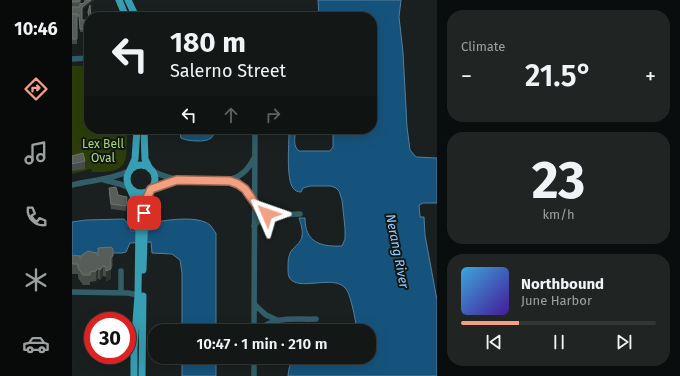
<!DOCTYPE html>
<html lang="en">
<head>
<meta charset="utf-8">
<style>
  :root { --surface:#131817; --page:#202524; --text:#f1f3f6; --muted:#9da0a1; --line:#323736; --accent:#f2a081 }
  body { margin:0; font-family:"Fira Sans",sans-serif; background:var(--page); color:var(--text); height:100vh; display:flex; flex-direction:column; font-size:15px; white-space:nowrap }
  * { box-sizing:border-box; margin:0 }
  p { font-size:13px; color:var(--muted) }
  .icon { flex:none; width:22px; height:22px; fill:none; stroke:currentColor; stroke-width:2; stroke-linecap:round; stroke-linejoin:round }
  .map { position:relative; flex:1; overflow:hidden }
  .panel { display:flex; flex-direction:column; gap:10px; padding:10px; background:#0a0d0d; width:243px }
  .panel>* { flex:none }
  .top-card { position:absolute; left:12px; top:12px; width:293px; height:122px; border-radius:16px; box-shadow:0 4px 16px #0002,0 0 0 1px var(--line); background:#131817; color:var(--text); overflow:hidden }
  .speed { position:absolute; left:12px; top:312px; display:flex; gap:8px; font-size:20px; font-weight:700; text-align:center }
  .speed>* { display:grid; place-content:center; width:52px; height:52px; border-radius:50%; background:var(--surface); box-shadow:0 4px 16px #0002,0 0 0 1px var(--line); line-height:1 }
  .speed .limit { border:6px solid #d22; background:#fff; color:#111 }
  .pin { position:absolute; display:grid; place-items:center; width:34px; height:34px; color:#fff; margin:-17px; border-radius:8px; box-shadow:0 2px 6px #0006 }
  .me { position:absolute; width:44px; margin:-22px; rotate:313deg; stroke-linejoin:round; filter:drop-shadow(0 0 3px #0008) }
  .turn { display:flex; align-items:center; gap:14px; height:84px; padding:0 20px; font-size:18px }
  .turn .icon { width:52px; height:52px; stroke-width:2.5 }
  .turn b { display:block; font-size:28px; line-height:34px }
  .lanes { display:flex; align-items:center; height:38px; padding:0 20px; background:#0003; justify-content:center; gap:20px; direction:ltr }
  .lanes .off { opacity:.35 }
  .big { font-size:30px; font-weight:600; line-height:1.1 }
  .panel .card { flex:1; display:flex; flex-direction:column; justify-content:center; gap:6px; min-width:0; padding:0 14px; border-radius:16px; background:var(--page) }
  .panel .dial { align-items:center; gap:0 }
  .dial b { font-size:52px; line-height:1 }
  .song { display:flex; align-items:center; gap:12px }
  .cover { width:48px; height:48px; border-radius:6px; background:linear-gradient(135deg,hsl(200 70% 55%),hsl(260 70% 35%)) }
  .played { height:4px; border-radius:2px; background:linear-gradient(90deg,var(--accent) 30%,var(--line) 30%) }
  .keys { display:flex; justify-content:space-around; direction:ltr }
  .heat { display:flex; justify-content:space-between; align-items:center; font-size:22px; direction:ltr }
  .trip { position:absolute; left:76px; top:324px; width:228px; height:40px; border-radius:16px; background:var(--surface); box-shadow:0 4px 16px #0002,0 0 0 1px var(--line); font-weight:600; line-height:40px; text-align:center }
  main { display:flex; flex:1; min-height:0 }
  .tab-bar { display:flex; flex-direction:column; width:72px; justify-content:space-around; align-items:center; background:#080a09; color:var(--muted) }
  .tab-bar .icon { width:28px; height:28px }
  .tab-bar .current { color:var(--accent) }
  .tab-bar b { font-size:18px; color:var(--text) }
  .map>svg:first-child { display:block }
</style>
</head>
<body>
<main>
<nav class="tab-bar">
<b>10:46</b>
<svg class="icon current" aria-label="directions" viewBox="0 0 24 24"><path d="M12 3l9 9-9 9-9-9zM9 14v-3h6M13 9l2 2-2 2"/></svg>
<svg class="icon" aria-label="music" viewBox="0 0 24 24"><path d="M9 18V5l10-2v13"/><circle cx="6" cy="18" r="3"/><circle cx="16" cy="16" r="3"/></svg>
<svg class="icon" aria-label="phone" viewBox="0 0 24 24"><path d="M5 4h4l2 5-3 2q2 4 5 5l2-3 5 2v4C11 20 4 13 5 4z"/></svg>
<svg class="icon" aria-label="climate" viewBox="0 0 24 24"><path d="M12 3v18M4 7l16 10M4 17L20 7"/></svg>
<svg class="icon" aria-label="car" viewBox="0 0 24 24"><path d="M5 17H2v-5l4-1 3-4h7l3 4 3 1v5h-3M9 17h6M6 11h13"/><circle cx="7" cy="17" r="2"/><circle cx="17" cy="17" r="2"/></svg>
</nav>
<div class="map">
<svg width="365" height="376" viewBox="0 0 365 376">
  <rect width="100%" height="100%" fill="#19201f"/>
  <path fill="#2b3e09" d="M0,66h17v63h38c-1,33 4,44 -35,43l-1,-3 -19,5z"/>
  <path fill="#16537c" stroke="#537f9b" d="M246,0h83l-2,17 4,35 4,75 3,23 6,7 21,1v45h-14l-4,2 1,12h4l1,18 12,65v76h-149c1,-10 2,-16 13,-19h68v-26h-12c-1,-8 -6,-36 -11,-42 -11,-16 -49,4 -57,-12 -1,-3 -1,-6 -1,-9 0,-6 0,-13 4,-18 4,-5 9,-7 10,-14 1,-6 -1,-12 -3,-18h6c0,24 15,29 37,28l3,-7v-11l-3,-28 -3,-9 -3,-3 -5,-2h-21l-7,2 -2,4c-3,0 -6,-1 -8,-4 -7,-9 -4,-44 -4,-56l6,1c0,7 -2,13 4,18h31l3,-4v-18h39v-112h-53z
    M107,129h35c0,4 0,7 -3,9 -5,5 -25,3 -30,0z
    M52,219l5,6 2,6 20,-1v-7c15,-3 47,-8 59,2 2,2 4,6 6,8v98h-34v-58l-2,-13 -8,-6 -20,-1 -1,-11 -21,1 -4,9 -4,1h-29l-21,5v-36l14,-2z
    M110,357h34v19h-34z"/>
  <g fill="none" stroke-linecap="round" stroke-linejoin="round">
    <path stroke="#325e68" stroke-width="5.5" d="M216,17h16
      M0,59l17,-1
      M79,170c21,12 37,10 60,10 7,0 14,0 21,2 19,6 18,25 32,31 10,4 26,1 36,1
      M32,180l16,4 9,4
      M156,180c13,-3 20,-10 26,-22
      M0,185c19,-5 39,-5 57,-14
      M79,189l24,-8
      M182,226l7,-8 7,-3
      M49,271v21
      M0,292l56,1 10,2
      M182,304l12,11 11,5
      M20,322c-5,7 -6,11 -2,18h3
      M182,331l1,-202
      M187,331c14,-16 38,-11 57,-12
      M55,344l8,-3
      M182,376v-19"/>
    <path stroke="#379eb3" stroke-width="7" d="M47,0l7,17
      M56,0l8,17
      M72,129l1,30 5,10
      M55 179a14 14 0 1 1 28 0a14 14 0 1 1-28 0Z
      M58,170l5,-11 2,-30
      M58,189l6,13 3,18 -1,75 -4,53v28
      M71,270l2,-61 1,-9 5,-11
      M70,376l1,-80"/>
  </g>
  <path fill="#474c49" d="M0,0l8,3 2,1 2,-1v-3h10l-12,9v11h7v12h-9l-1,-15h-2v27h-5z
    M0,156l13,5v8l-13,2z
    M37,188l18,14 -1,9 -15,-2 -2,-16z
    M41,249v17l-2,1v12l-5,2v-4l-3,-1 -3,4 -2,-2 -2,3 -6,1v3h-7l-5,-7v-4h-6v-19l8,4 18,-3z"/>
  <path fill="#2d3431" d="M19,0h3l-12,9v-2z
    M55,197v5l-1,9v-5z
    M41,256v10l-2,1v12l-5,2v-10l5,-14z
    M31,266v10l-3,4v-10z
    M26,268v10l-2,3v-10z"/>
  <path fill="#575d59" stroke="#6d726f" d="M0,0h8v2h-8z
    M15,0h4l-9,7v13h7v9h-9l-1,-14 -7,-1v-7h8v-4l2,1z
    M18,5l1,12h-2l-1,-5z
    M0,14h5v25h-5z
    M11,153l2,8 -13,3v-8z
    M44,187l2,8 9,2 -1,9 -15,-2 -2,-16z
    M39,247l2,2v7l-2,1v12l-5,2v-4l-3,-1 -3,4 -2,-2 -2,3 -6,1v3h-7l-5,-7v-4h-6v-9l8,1v3l2,-4 6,-4 8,2 2,3v-8z"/>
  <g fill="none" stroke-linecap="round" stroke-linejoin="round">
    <defs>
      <path id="route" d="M72,213l2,-13 5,-11 26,-9 53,1 8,3 7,5 14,20 8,5"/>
    </defs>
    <use href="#route" stroke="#9d6854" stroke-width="10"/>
    <use href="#route" stroke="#f2a081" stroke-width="7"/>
  </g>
  <g text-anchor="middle" stroke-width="4" stroke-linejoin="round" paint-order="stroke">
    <g font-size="12" fill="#b0dd72" stroke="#101615">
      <text x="31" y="148">Lex Bell<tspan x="31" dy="14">Oval</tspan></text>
    </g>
    <g font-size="13" font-style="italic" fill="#96cefb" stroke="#101615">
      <text transform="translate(326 251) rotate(79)" y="5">Nerang River</text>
    </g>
  </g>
</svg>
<div class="speed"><div class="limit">30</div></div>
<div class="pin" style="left:72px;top:213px;background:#d93025"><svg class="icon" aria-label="arrive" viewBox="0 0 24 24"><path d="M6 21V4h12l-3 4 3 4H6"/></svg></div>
<svg class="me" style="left:195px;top:214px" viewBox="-20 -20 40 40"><path d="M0-17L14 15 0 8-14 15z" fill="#f2a081" stroke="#fff" stroke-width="4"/></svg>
<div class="trip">10:47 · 1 min · 210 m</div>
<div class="top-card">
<div class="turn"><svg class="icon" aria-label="left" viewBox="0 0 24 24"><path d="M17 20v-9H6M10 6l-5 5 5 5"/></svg><div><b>180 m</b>Salerno Street</div></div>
<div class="lanes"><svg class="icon" aria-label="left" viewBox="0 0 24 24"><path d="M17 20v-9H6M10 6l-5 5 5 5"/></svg><svg class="icon off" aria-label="ahead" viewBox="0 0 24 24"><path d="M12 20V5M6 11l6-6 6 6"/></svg><svg class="icon off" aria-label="right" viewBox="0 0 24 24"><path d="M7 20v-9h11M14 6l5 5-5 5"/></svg></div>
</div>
</div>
<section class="panel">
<div class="card"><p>Climate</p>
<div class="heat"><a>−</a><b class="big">21.5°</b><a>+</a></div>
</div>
<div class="card dial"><b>23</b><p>km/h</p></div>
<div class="card">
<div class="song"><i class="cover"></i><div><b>Northbound</b><p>June Harbor</p></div></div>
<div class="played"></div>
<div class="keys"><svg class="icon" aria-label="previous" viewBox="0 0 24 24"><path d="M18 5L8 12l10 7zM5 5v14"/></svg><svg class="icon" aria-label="pause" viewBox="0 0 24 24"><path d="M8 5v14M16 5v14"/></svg><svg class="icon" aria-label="next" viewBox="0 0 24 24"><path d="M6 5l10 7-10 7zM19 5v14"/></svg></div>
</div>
</section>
</main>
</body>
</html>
